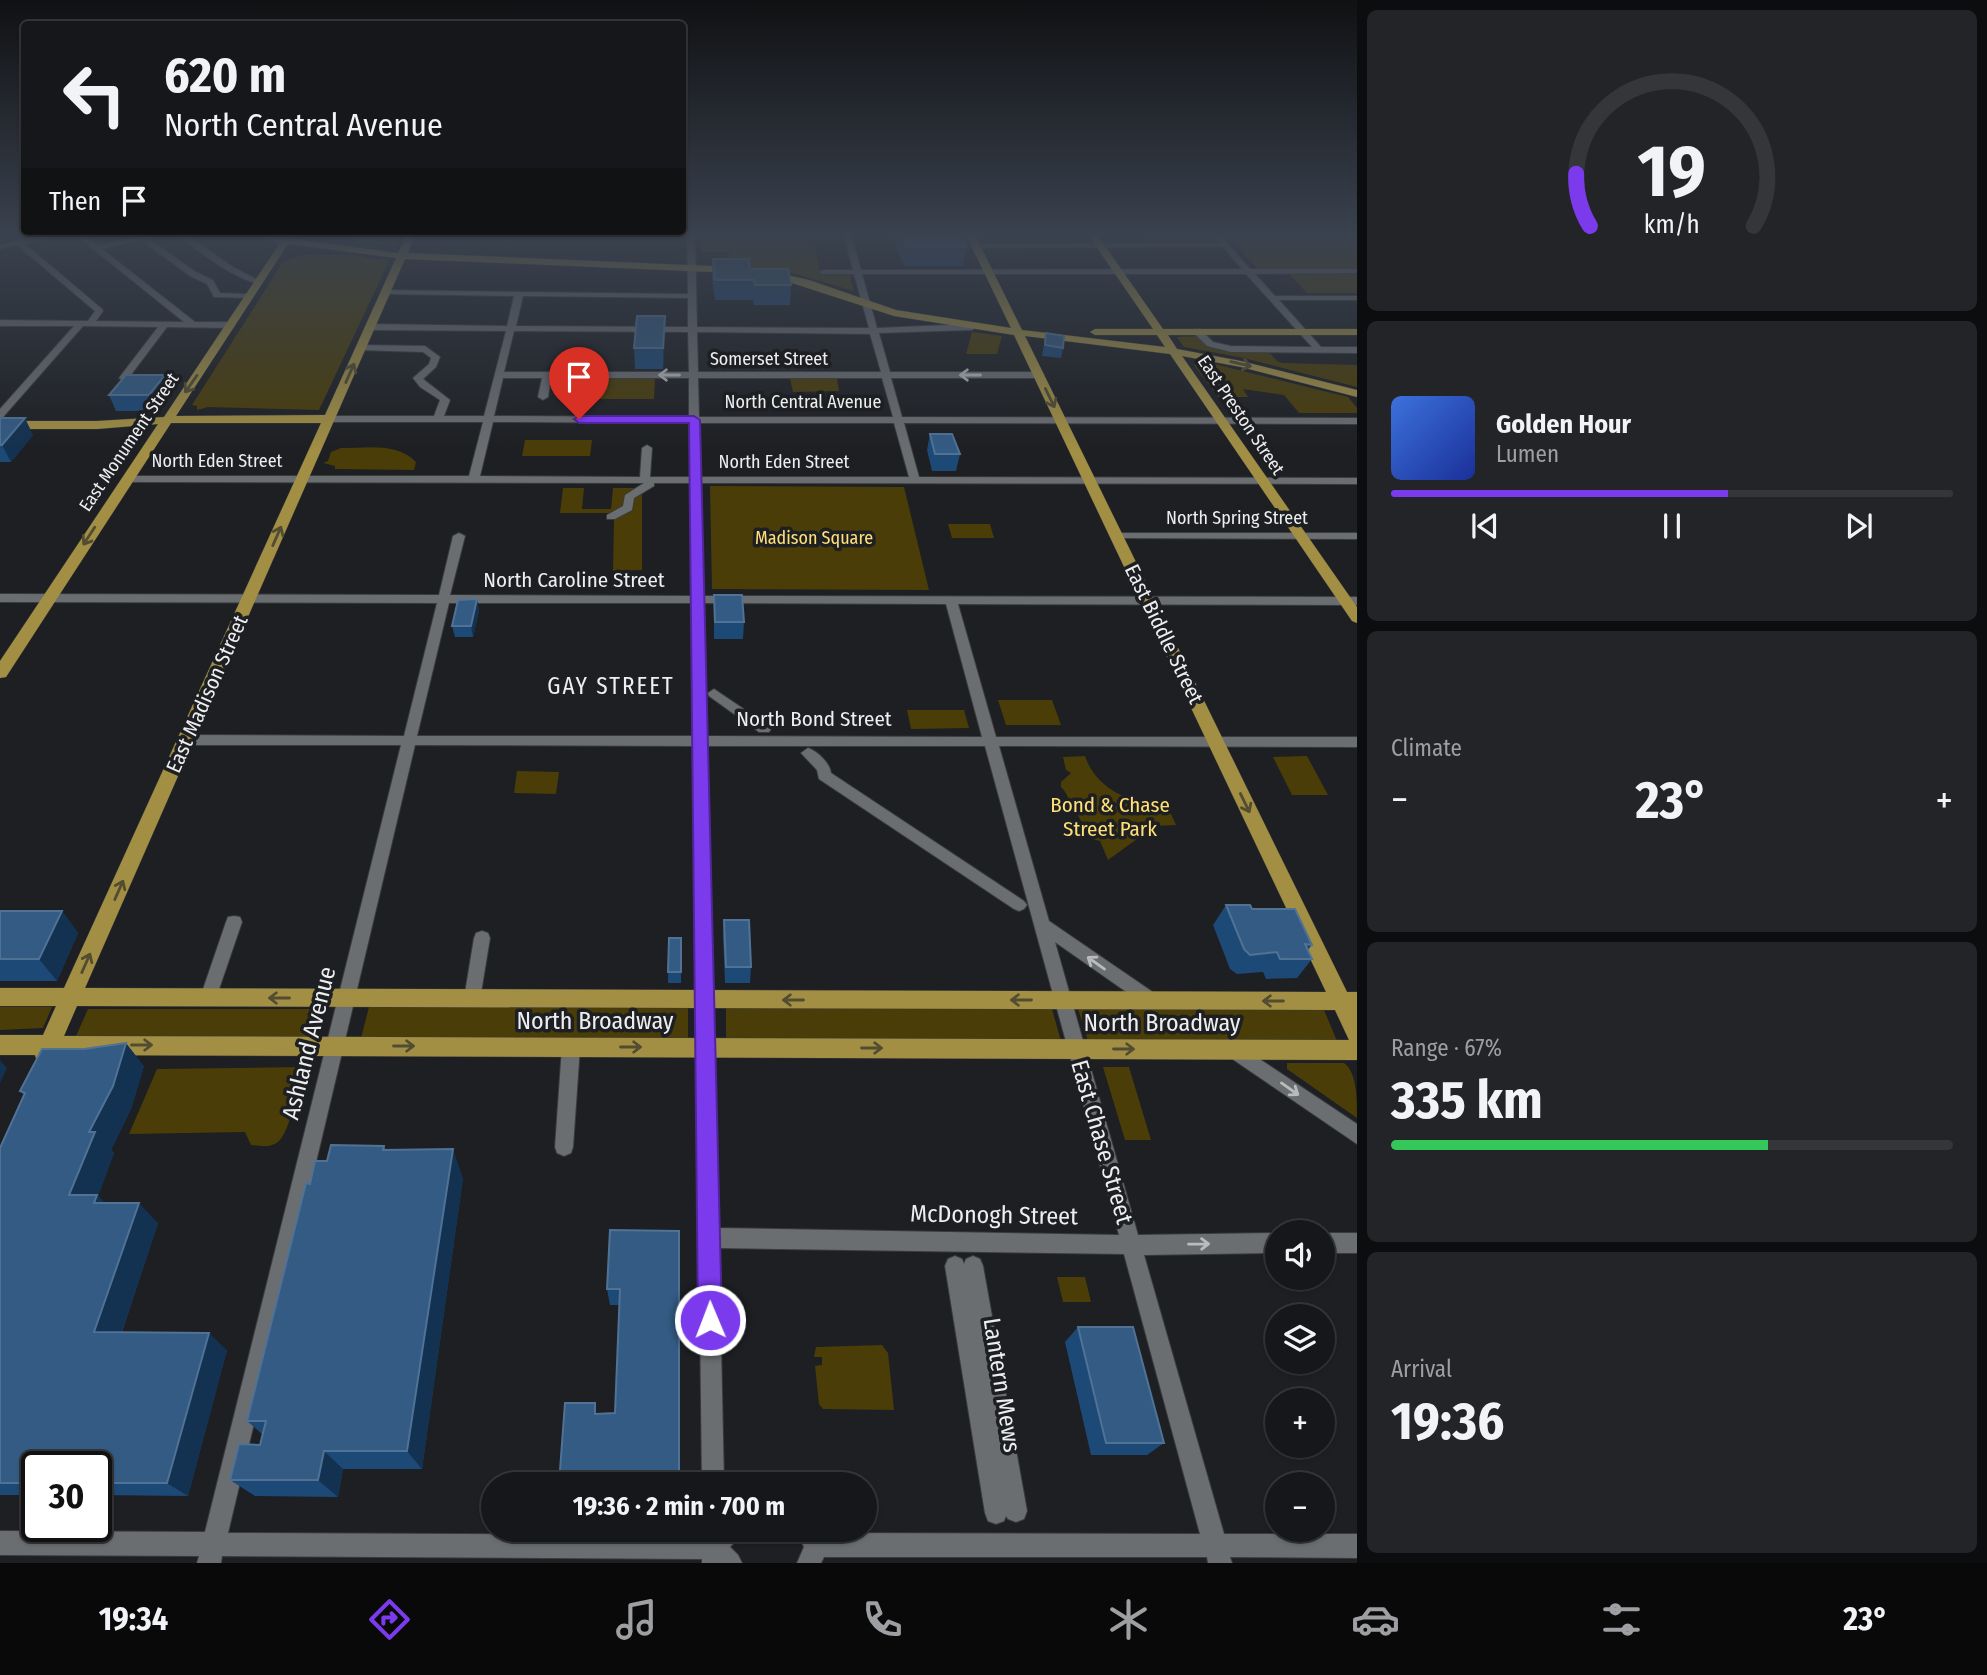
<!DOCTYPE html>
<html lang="en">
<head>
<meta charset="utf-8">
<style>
  :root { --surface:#16171a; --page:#232427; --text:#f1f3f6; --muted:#9e9fa2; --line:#353639; --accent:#7c3aed }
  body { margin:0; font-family:"Fira Sans Condensed",sans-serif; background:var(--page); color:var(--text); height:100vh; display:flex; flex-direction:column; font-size:26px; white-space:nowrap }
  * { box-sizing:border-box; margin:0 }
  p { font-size:23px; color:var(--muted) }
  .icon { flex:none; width:38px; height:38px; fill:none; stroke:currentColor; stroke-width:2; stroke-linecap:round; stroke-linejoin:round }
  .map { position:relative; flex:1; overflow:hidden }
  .panel { display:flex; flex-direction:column; gap:10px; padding:10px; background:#0c0d0e; width:630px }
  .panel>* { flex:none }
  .hud { position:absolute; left:21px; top:21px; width:665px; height:214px; border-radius:7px; box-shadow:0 2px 5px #0004,0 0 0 2px var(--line); background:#16171a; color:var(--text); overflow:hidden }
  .tools { position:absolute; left:1265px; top:1220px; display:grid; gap:14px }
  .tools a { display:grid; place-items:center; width:70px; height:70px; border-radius:50%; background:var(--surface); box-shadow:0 2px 5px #0004,0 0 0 2px var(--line); font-size:35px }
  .speed { position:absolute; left:21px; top:1451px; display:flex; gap:14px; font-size:35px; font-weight:700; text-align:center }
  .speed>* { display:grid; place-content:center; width:91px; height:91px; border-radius:50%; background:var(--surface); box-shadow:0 2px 5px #0004,0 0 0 2px var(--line); line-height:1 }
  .speed .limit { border:4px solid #111; border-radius:10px; background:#fff; color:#111 }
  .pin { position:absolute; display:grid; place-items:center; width:60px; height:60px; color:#fff; margin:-72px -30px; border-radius:50% 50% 50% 0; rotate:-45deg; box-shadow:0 0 7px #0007 }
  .pin .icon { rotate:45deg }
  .me { position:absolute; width:77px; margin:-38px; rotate:359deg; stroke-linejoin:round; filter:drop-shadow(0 0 5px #0008) }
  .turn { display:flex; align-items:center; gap:24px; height:147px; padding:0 28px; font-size:32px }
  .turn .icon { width:91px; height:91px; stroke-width:2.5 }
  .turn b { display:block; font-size:49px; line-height:60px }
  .then { display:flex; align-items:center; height:66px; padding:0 28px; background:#0003; gap:14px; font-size:26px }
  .big { font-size:52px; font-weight:700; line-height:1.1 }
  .panel .tile { flex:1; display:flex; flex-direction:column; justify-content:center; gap:10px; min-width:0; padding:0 24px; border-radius:10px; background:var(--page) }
  .panel .dial { align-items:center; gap:0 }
  .dial svg { height:182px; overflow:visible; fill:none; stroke:var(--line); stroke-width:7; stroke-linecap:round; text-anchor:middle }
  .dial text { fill:var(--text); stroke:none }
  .song { display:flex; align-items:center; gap:21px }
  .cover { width:84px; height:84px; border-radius:10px; background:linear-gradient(135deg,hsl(220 70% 55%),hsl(230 70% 35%)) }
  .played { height:7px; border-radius:4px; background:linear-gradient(90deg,var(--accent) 60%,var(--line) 60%) }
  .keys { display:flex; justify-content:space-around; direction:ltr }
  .heat { display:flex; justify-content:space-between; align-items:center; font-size:38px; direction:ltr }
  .charge { height:10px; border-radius:5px; background:linear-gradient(90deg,#34c759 67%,var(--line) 0) }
  .trip { position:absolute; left:481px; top:1472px; width:396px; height:70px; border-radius:35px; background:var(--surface); box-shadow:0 2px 5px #0004,0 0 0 2px var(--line); font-weight:700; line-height:70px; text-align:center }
  .menu { display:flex; height:112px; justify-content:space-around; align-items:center; background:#09090a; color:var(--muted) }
  .menu .icon { width:49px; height:49px }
  .menu .selected { color:var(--accent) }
  .menu b { font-size:32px; color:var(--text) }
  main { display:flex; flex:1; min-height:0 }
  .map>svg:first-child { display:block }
</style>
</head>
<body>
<main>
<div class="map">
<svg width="1357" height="1563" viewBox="0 0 1357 1563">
  <rect width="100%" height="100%" fill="#1d1f22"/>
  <path fill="#4a3d08" d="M342,233h60l-7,13 -59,-9z
    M730,233h108l3,9 -27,1 6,29 29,1 5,18 -58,-17 -66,-10 -1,-12h-28l-1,-14h30z
    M1185,233h20l9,10 -66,-1 -6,-8z
    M1225,233h132v36h-99z
    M303,255h55l13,4h19l-71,151 -111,-3 -11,3v-4l-5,-1 91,-143z
    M1288,273h69v20h-50z
    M972,332l30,4 -5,18h-31z
    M1199,336l6,7 63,8 9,10 5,2 75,2v22l-113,-29 -60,-11 -7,-10z
    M1202,361l146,36 9,11v5h-58l-15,-18 -41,-6 5,8h-30l-24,-32 2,-3z
    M561,378h94l-1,21h-96z
    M790,378h47l2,13 -46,1z
    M525,440h67l-2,16h-68z
    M341,448c26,0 56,-6 75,14l-2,8 -79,-1v-3l-12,-3 5,-2 3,-9z
    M710,486l194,1 25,103 -217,-1z
    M563,488h21l-2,21h29l2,-21h35l-6,6v76l-29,1 1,-54 -5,-4h-49z
    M948,524h42l4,14h-42z
    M998,700h54l9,25h-55z
    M907,710h57l5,18 -58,1z
    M1085,756c6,19 23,35 43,42 10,4 28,1 39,1l2,4h-3l10,22 -21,1 -47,34 -8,-19 -12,-3c-5,-15 -8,-19 -15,-31 -5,-7 -5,-13 -12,-20v-5l10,-9 -5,-3 -3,-13z
    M1307,756l21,39h-36l-19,-38z
    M517,771l42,1 -3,22 -42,-1z
    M0,1007h52l-9,21 -43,2z
    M369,1007l319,1v31l-327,-1z
    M726,1007l326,2 9,32 -335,-2z
    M88,1009h231l-8,27h-235z
    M1078,1009l246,1 13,31h-249z
    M1287,1063h57c13,9 13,37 13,55l-70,-49z
    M303,1067c-5,18 -12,64 -25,75 -8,6 -18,4 -27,3l-6,-13 -116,2 28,-65z
    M1103,1067h26l22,73h-26z
    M1057,1277h28l6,25h-28z
    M882,1345l6,8 6,57 -71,-1 -4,-5 -4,-38 7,-1v-8h-8l2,-10z"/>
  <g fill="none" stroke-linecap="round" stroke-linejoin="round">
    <defs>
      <path id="minor" d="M55,233h14l-44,11 77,65 1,2 -7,10 88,1 -111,-89h8l17,13 57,-13h13l-19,6 47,33 17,8 7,13 29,1 4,2 -4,2 -35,-1 -7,-13 -17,-8 -49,-36 -39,9 93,73h36l4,3 -4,3 -64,-1 -40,53 -3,1 -5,-3 39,-51 -75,-1 -80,91 -3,1v-9l74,-83h-74v-6l88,1 7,-10 -78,-66 -17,4v-4z
        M175,233h9l49,34 29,15c-15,7 -73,-37 -87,-49z
        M687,233h8l2,94 172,1 -15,-54h-31l-4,-2 4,-2h30l-10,-37h8l10,37 381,-1 -19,-22 -247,1 -4,-2 4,-2 243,-1 -9,-10h8l32,36h107v4l-102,1 20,22h82v4h-78l42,47h36v6l-126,-1 -24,-6 -13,-13v-4h6l13,13 18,4 81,1 -66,-73h-384l15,54 95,-4 4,3 -4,3 -93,3 11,39h149l5,3 -5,3h-148l11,39 455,1v6l-453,-1 15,54 438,1v6l-656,-1 2,113 654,1v8l-399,-1 38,133h361v10l-358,-1 50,175 108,74 2,5 -2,5 -6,2 -6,-2 -90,-63 83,293 140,-2v20l-134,2 80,279h133v24l-127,-1 2,6h-24l-1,-6h-383l-3,6h-24l7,-16 -8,-17h24l3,3 377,1 -76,-280 -405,-6 5,236h-22l-9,-738 -278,-1 -187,788 474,2 1,-5h38l-3,8 -8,9 8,8 4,8h-40v-4l-480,-3 -1,7h-24l2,-7 -199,-1v-24l205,1 196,-787h-215l-7,-5 7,-5 218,1 33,-133 -437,-1v-8l439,1 14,-59 6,-3 6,3 -15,59 242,1 -2,-113h-36v3l-20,12 -2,12 -17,9h-8v-4l16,-9 2,-11 19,-12 -517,-1 -5,-3 5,-3h342l14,-54h-154l-5,-3 5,-3h105l6,-16 -20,-13 -7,-9 16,-14 2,-6 -8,-6 -65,-2v-4l3,-1 64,1 15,11 -4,10 -13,12 27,21 -6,16h40l22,-85 -136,-1 -4,-3 4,-3 137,2 7,-30 -128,-2h-3v-4l305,4zM523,296l165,2v29l-172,-1zM514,331l174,1 1,40h-185zM697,332l173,2 11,38h-183zM503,378h39l-4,19 5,3 5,-3 3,-19h138v39l-195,-1zM698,378h184l11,39h-194zM493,422l197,1v54h-40l2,-29 -5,-3 -5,3 -2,29 -160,-1zM699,423h195l15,54h-209zM449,603h243l1,133h-276zM703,603l243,1 36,133 -275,-1zM707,746h278l134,489 -401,-7z
        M1116,533h241v6l-245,-1 -2,-2z
        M714,689l55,37 2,3 -2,3h-10l-50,-36 -1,-3z
        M808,748c9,3 22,15 23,25l193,128 3,4 -3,4 -5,2 -5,-2 -195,-130 -2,-9 -16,-17z
        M234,916l6,1 2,5 -26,76 -2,5 -6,2 -6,-2 -2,-5 26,-76 2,-5z
        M482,931l6,2 2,5 -10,61 -2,5 -6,2 -6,-2 -2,-5 10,-61 2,-5z
        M571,1039l6,3 3,5 -7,100 -2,6 -7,3 -7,-3 -2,-6 7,-100 3,-5z
        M1234,1042l123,82v20l-129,-88 -3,-6 3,-6z
        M1323,1233h34v20h-34z
        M955,1256l7,3 2,5 2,-5 7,-3 7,3 3,7 44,245 -3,8 -8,3 -8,-3 -2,-3 -2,5 -8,3 -8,-3 -3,-8 -40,-247 3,-7z"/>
      <path id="major" d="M249,233l34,4 4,-4h8l-3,6 106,14 10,-20h8l-8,20 327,14 5,3 -5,3 -330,-14 -320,729 1241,4 -312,-657 -120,-19 -130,-42 5,-3 40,9 87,30 115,18 -46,-95h9l48,97 143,17 -8,-12h-62l-5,-3 5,-3h58l-66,-96h9l67,96h194v6h-189l9,14 64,12 116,29v7l-116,-30 -59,-11 175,251v16l-5,-2 -182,-267 -145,-18 322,656h10v68l-1302,-5 -2,6 -8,3 -8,-3 -2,-6h-35v-20h43l13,-29h-56v-18h64l257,-565h-150l-165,254 -6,1v-17l158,-237 -61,5h-97v-8h97l67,-4 116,-174zM288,244l108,14 -71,157 -149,1zM77,1006l1258,4 14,30 -1285,-4z"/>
    </defs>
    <use href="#minor" stroke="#3a3b3d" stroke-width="2"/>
    <use href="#major" stroke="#3a3b3d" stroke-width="1"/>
    <use href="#minor" fill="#6b6e71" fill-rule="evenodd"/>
    <use href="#major" fill="#a28f44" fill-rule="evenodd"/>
  </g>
  <path fill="#1d4977" d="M891,233h73l-1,5 4,9 -4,19h-59z
    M713,259l37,10 41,16 -1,20h-36l-1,-5h-38l-3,-21z
    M1046,333l17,15 -2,10 -19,-2z
    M665,337l-2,32h-28l-1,-21z
    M165,375l6,16 -16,20h-39l-7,-16z
    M0,418l33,17 -22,27h-11z
    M930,434l30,20 -4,17h-24l-5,-21z
    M714,595l30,27 -1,17h-29z
    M477,599l2,12 -6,26h-18l-3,-11z
    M1226,905l26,4 60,36 -4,5 4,9 -15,19 -31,1 -3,-7 -26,2 -7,-5 -17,-44z
    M0,911h62l16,22 -21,48h-57z
    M724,920l27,47 -1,16h-25l-2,-47z
    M669,938h12v45h-13z
    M144,1066l-13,43 -20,41 3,3 -16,43 6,7 54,20 -36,109 105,18 -39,146 -92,-1v-29h-59v29h-37v-347l24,-53 -4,-4z
    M384,1146l2,4 77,28 -41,291h-79l-5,28 -83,-1 -25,-16 30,-35 2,-11 -15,-13 63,-237 17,-23z
    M610,1230l69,254 -64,-71 5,-108h-10l-3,-16z
    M1078,1327l86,116 -17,12h-56l-26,-113z"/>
  <path fill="#133150" d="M665,316v21l-2,32v-21z
    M165,375l6,16 -16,20 -6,-16z
    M25,418l8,17 -22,27 -9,-17z
    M477,599l2,12 -6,26 -2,-11z
    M62,911l16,22 -21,48 -18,-22z
    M126,1043l18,23 -13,43 -20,41 3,3 -16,43 19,19 -48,-20 20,-63z
    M0,1060l7,8 -7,15z
    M453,1149l10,29 -41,291 -15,-18z
    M139,1203l19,20 -42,126 -22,-17z
    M209,1333l18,17 -39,146 -21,-13z
    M324,1451l19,18 -5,28 -20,-17z"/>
  <path fill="#335b84" stroke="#507295" stroke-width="2" d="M901,233h63l-2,3 5,11 -60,-1z
    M713,259h36l1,10h38l3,16h-36l-1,-5h-39z
    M637,316h28l-2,32h-29z
    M1046,333l18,3 -1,12 -18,-3z
    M126,375h39l-16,20h-40z
    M0,418h25l-23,27h-2z
    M930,434h22l8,20h-25z
    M714,595h28l2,27h-29z
    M477,599l-6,27h-19l6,-26z
    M1226,905h24l2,4h43l17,36 -7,-1 7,15h-32l-3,-7 -27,3 -6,-6z
    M0,911h62l-23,48h-39z
    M724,920h25l2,47h-25z
    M669,938h12v34h-13z
    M126,1043l-13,43 -24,46h6l-26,63h28l-3,8h45l-45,129 115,1 -42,150h-71v-17h-59v17h-37v-335l25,-55 -5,-2 22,-42h42z
    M331,1145l53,1 -1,4 70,-1 -46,302h-83l-6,29h-88l9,-36 21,1 6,-24h-19l59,-238 4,1 5,-23h12z
    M610,1230l69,1v253h-120l6,-81h30v11l20,-1 5,-124h-13z
    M1078,1327h55l31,116h-58z"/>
  <defs><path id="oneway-shaft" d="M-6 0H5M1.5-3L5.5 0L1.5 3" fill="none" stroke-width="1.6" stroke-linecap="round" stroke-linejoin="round" transform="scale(1.75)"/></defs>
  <g stroke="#524c30">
    <use href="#oneway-shaft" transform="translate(1241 364) rotate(13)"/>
    <use href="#oneway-shaft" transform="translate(350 373) rotate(-66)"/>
    <use href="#oneway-shaft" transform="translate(191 384) rotate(125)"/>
    <use href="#oneway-shaft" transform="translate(1050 398) rotate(64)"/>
    <use href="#oneway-shaft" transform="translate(89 536) rotate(123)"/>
    <use href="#oneway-shaft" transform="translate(277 536) rotate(-66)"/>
    <use href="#oneway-shaft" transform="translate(1245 803) rotate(64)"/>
    <use href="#oneway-shaft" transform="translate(119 890) rotate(-66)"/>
    <use href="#oneway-shaft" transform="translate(86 963) rotate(-66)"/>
    <use href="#oneway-shaft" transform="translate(279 998) rotate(-180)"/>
    <use href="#oneway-shaft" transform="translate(793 1000) rotate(-180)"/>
    <use href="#oneway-shaft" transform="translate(1021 1000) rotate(180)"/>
    <use href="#oneway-shaft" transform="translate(1273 1001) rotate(-180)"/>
    <use href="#oneway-shaft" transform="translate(142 1045)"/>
    <use href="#oneway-shaft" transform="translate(404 1046)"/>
    <use href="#oneway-shaft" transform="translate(631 1047)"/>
    <use href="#oneway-shaft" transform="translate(872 1048)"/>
    <use href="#oneway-shaft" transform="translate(1124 1049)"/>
  </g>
  <g stroke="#b9bbbd">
    <use href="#oneway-shaft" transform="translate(669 375) rotate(-180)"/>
    <use href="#oneway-shaft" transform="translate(970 375) rotate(180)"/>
    <use href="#oneway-shaft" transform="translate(1096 963) rotate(-145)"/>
    <use href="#oneway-shaft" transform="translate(1290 1089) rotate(35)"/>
    <use href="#oneway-shaft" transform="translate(1199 1244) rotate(-1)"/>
  </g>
  <linearGradient id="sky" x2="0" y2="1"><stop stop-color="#101113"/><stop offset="0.52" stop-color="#3a424f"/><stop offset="1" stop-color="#3a424f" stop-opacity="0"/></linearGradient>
  <rect width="1357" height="452" fill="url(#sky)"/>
  <path fill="#7c3aed" stroke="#51269a" stroke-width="2" d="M694,416l6,4 22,900 -4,8 -8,4 -8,-4 -4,-8 -9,-897h-110l-5,-4 5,-3z"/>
  <g text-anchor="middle" stroke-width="7" stroke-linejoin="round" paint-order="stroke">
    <g font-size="18" fill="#edeef0" stroke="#1d1f22">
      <text x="769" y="365">Somerset Street</text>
      <text x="803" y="408">North Central Avenue</text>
      <text transform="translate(1241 415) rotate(56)" y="6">East Preston Street</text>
      <text transform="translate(129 442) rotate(-56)" y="6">East Monument Street</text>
      <text x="217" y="467">North Eden Street</text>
      <text x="784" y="468">North Eden Street</text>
      <text x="1237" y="524">North Spring Street</text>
    </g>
    <g font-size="18" fill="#ffe077" stroke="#1d1f22">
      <text x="814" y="544">Madison Square</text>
    </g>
    <g font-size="21" fill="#edeef0" stroke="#1d1f22">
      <text x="574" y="587">North Caroline Street</text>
      <text transform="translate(1164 634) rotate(64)" y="7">East Biddle Street</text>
      <text transform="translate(207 694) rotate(-66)" y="7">East Madison Street</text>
      <text x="814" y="726">North Bond Street</text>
    </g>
    <g font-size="21" fill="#ffe077" stroke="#1d1f22">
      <text x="1110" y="812">Bond &amp; Chase<tspan x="1110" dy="24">Street Park</tspan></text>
    </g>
    <g font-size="23" letter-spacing="2" fill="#edeef0" stroke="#1d1f22">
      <text x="611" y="694">GAY STREET</text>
    </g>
    <g font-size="24" fill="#edeef0" stroke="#1d1f22">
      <text x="595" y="1029">North Broadway</text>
      <text x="1162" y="1031">North Broadway</text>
      <text transform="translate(309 1043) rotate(-76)" y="8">Ashland Avenue</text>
      <text transform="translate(1102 1142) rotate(74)" y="8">East Chase Street</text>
      <text transform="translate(994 1215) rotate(1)" y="8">McDonogh Street</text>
      <text transform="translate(1002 1385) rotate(81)" y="8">Lantern Mews</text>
    </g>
  </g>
</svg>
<div class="tools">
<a><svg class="icon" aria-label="sound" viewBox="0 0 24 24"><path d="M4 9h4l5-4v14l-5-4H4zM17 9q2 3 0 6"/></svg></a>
<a><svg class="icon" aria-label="layers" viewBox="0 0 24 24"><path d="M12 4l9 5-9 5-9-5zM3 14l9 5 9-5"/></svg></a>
<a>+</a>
<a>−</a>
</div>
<div class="speed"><div class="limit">30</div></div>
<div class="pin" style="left:579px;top:419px;background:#d93025"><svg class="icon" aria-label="arrive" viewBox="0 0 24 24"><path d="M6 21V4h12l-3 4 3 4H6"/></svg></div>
<svg class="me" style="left:710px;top:1320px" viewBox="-20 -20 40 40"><circle r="17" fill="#7c3aed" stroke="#fff" stroke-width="3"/><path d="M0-11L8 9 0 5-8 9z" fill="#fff"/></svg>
<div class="trip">19:36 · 2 min · 700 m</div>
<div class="hud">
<div class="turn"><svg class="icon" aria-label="left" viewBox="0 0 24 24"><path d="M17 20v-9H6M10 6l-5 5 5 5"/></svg><div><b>620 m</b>North Central Avenue</div></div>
<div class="then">Then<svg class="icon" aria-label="arrive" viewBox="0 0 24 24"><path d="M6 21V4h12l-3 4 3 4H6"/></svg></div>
</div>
</div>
<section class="panel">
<div class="tile dial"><svg viewBox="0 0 100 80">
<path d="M14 69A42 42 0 1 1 86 69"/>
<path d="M14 69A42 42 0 0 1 8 46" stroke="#7c3aed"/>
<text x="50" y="56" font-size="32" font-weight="700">19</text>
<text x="50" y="72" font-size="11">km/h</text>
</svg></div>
<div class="tile">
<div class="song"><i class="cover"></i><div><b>Golden Hour</b><p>Lumen</p></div></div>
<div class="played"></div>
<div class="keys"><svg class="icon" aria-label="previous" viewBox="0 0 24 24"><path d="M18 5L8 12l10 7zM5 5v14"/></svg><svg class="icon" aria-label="pause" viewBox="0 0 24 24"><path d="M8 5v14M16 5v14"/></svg><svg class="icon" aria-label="next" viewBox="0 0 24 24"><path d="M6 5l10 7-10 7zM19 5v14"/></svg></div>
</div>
<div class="tile"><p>Climate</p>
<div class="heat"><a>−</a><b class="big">23°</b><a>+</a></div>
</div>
<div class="tile"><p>Range · 67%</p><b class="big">335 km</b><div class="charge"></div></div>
<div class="tile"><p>Arrival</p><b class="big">19:36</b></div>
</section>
</main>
<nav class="menu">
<b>19:34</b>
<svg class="icon selected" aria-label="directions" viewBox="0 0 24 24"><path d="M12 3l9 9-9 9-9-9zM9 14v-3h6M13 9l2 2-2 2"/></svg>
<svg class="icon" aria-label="music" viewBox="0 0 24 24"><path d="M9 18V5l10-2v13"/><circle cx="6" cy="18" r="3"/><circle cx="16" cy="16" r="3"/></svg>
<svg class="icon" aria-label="phone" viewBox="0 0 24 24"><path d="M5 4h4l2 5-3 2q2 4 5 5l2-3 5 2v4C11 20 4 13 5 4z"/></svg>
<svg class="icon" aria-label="climate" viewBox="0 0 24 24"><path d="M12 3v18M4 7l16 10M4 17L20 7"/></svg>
<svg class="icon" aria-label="car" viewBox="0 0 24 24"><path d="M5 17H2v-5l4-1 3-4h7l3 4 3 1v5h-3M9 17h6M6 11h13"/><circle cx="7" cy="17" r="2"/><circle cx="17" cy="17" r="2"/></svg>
<svg class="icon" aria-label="filters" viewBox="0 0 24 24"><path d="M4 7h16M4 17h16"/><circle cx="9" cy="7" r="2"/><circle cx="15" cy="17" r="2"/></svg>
<b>23°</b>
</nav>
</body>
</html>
